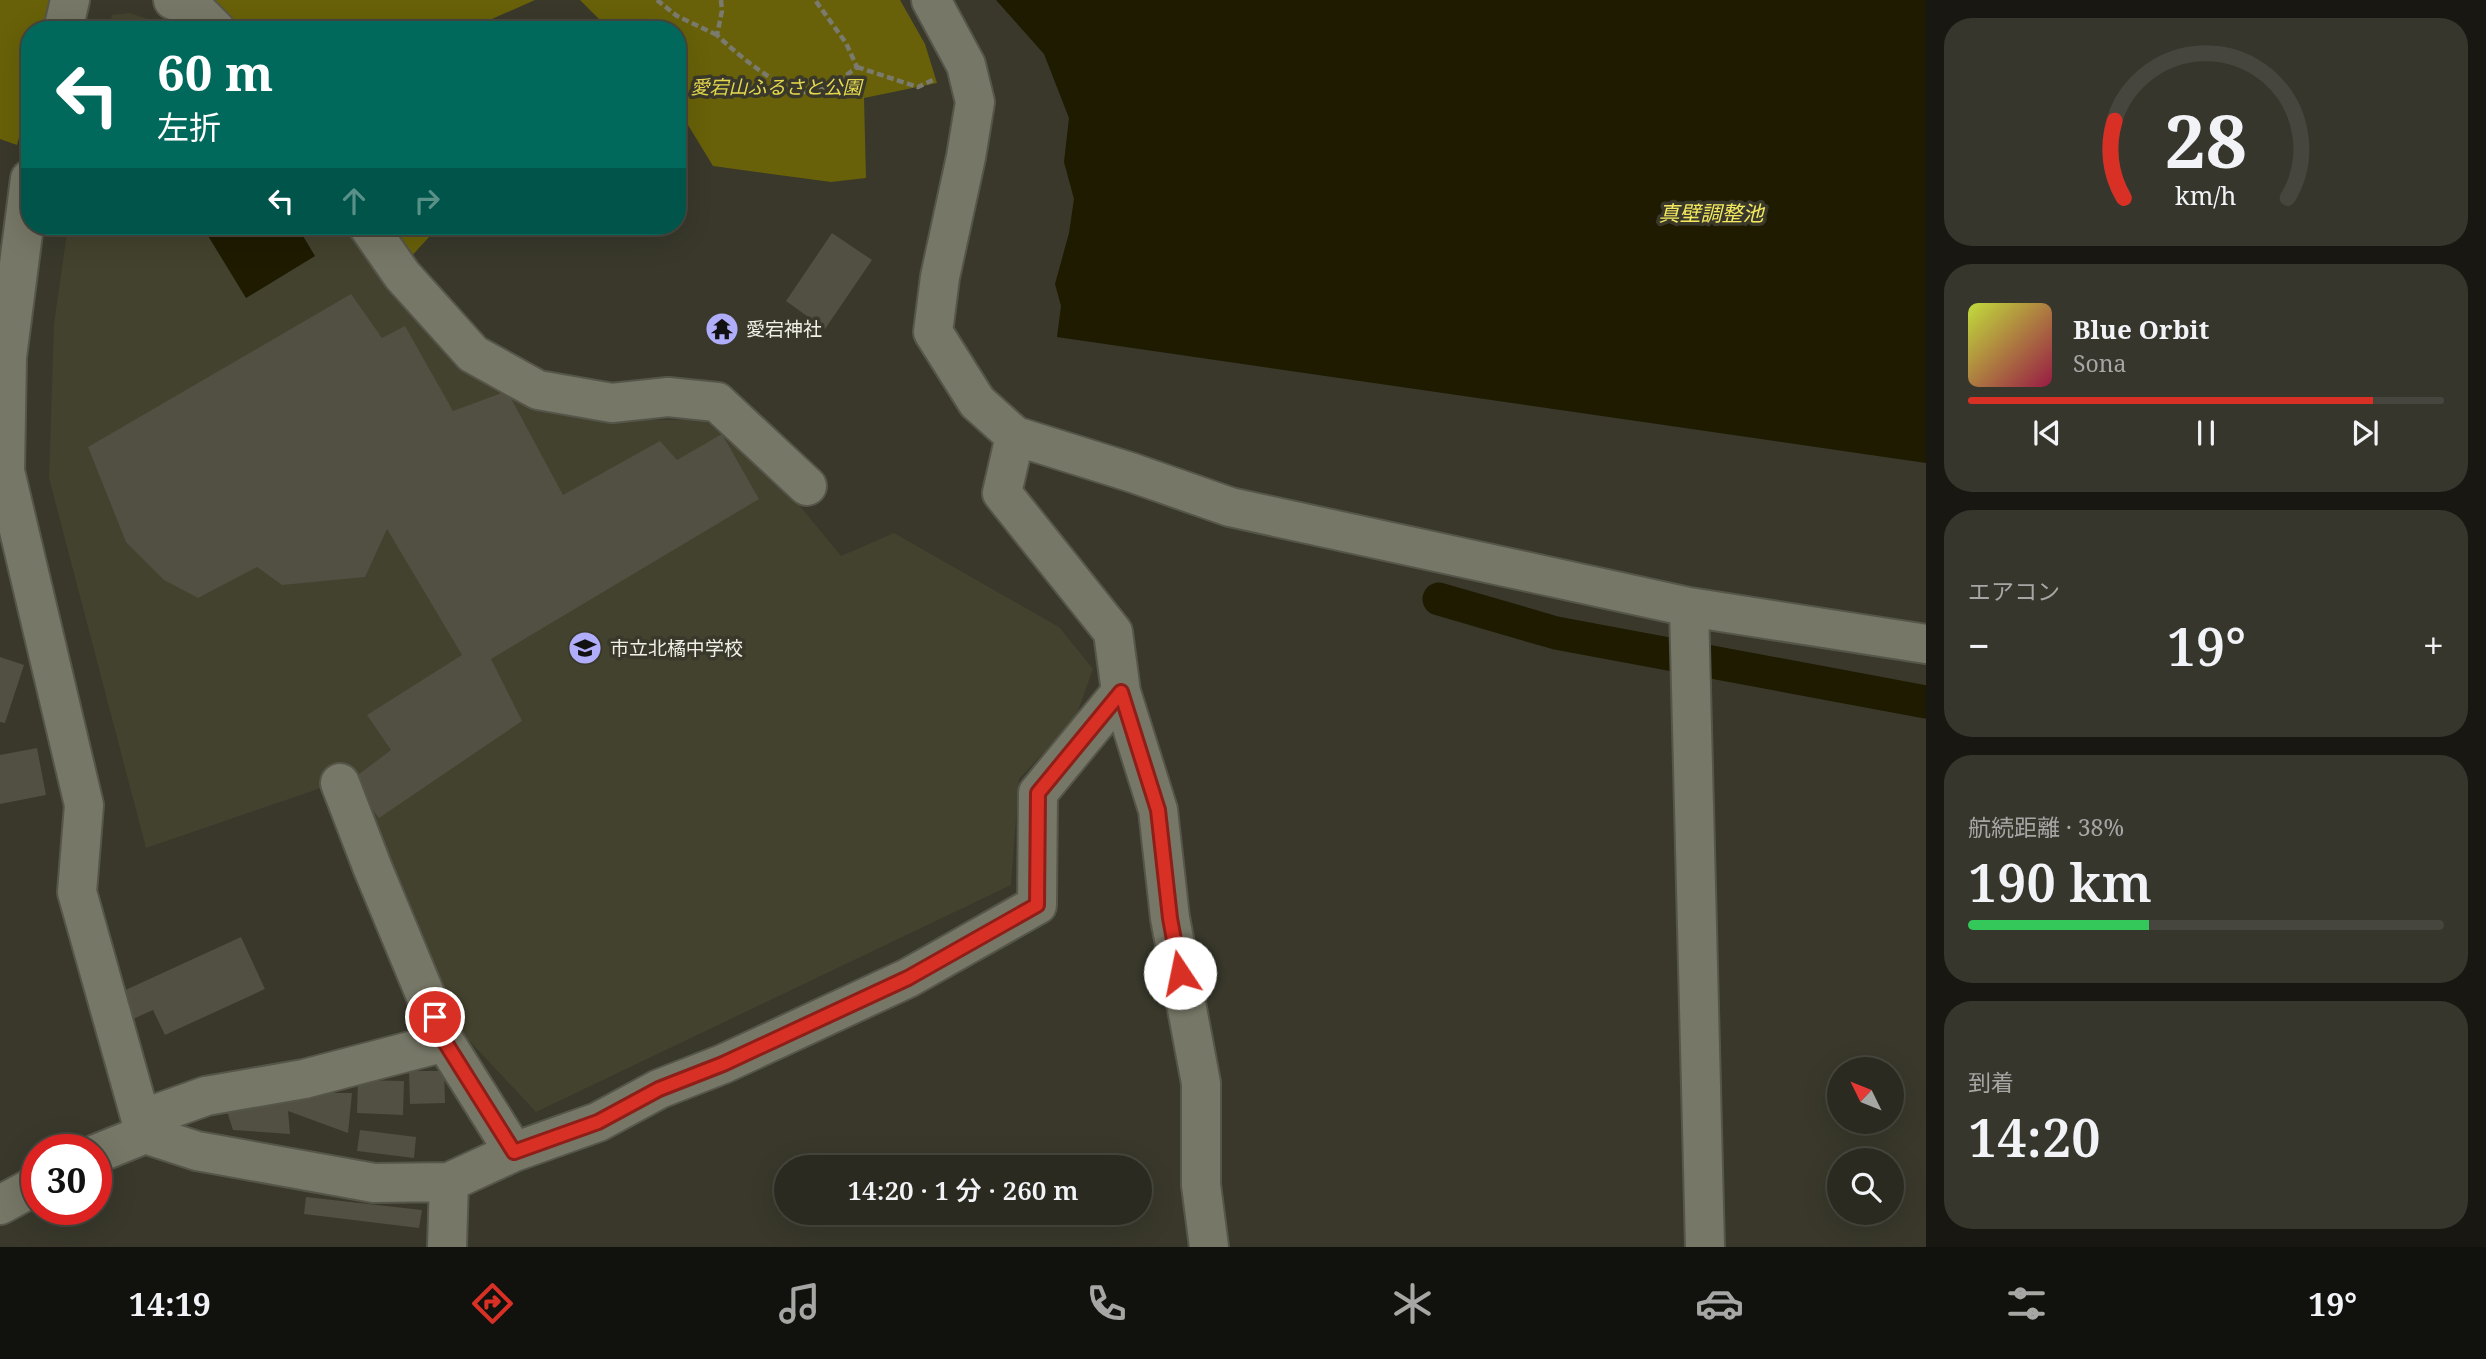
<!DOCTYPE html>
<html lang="ja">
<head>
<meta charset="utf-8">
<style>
  :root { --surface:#2b2a20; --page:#37362d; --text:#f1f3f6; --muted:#a6a7a5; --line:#47463e; --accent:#d93025 }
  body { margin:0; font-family:"Noto Serif","Noto Sans JP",serif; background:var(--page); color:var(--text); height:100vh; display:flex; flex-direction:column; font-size:26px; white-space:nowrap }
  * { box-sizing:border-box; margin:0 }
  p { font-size:23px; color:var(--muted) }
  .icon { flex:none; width:38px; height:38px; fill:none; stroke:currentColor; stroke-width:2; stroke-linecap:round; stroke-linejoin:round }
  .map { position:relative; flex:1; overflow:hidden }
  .sheet { display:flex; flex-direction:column; gap:18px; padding:18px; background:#181712; width:560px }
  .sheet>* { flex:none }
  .banner { position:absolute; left:21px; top:21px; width:665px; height:214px; border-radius:28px; box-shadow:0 7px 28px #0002,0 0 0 2px var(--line); background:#00695c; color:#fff; overflow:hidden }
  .needle { width:46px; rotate:313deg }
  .fabs { position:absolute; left:1827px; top:1057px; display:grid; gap:14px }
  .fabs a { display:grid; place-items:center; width:77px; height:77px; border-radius:50%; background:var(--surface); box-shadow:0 7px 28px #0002,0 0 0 2px var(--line); font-size:35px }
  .speed { position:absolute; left:21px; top:1134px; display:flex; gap:14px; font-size:35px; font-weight:700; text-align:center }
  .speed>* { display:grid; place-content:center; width:91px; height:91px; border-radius:50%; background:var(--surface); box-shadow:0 7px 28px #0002,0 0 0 2px var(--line); line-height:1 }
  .speed .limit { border:10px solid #d22; background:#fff; color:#111 }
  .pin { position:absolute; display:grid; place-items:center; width:60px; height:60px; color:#fff; margin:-30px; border:4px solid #fff; border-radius:50%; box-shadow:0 2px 7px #0007 }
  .me { position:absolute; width:77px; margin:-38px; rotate:349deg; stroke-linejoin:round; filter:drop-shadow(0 0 5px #0008) }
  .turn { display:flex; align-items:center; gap:24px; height:147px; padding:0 21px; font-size:32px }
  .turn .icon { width:91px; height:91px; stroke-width:2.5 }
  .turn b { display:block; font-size:49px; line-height:60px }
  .lanes { display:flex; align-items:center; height:66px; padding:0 21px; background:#0003; justify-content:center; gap:35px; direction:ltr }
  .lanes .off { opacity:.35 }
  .big { font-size:52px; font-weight:600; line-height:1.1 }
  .sheet .widget { flex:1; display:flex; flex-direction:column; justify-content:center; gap:10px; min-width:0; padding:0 24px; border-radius:28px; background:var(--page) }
  .sheet .dial { align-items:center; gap:0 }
  .dial svg { height:182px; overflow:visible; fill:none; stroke:var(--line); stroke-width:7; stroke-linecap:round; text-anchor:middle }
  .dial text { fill:var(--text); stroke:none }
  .song { display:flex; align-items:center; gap:21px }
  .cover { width:84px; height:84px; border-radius:10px; background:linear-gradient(135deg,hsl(70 70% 55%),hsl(340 70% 35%)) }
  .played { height:7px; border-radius:4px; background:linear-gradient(90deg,var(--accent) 85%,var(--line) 85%) }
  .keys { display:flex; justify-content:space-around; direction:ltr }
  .heat { display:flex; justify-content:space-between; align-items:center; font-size:38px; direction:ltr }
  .charge { height:10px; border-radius:5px; background:linear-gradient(90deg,#34c759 38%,var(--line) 0) }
  .trip { position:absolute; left:774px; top:1155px; width:378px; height:70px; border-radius:35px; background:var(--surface); box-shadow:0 7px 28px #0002,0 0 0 2px var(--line); font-weight:600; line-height:70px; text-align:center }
  .dock { display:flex; height:112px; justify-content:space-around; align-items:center; background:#11110d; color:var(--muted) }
  .dock .icon { width:49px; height:49px }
  .dock .selected { color:var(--accent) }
  .dock b { font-size:32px; color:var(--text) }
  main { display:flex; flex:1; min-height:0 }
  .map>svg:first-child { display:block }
</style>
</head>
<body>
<main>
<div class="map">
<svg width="1926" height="1247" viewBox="0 0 1926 1247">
  <rect width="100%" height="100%" fill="#39382b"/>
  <path fill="#43422e" d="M130,13l50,17h-71l3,-15z
    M68,226h279l71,89 214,105h81l54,46 74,90 53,-23 165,94 34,42 -18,50 -56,60 -8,106 -475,227 -74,-79 -112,-252 -29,7 -175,60 -97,-370 5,-154z"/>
  <path fill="#686109" d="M0,0h55l-8,30h-17v65l-13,50 -17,-6z
    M212,0h323l-50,22 -5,8h-239z
    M580,0h320l25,44 12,39 -73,15 2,80 -35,4 -118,-16 -36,-59v-77h-67z
    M388,226h51l-30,33z"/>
  <path fill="#1e1b00" d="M996,0h930v463l-869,-126 4,-31 -6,-22 14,-51 5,-34 -10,-37 5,-44 -25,-64z
    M202,226h95l18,30 -69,42z"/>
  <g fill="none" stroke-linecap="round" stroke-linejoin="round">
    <path stroke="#1e1b00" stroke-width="33" d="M1439,599l117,34 370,69"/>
  </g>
  <path fill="#515042" d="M832,233l40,27 -47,69 -39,-28z
    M351,294l31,44 23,-12 48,85 54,-20 56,104 97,-54 17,19 45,-26 37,65 -268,160 31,62 -143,97 -29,-37 41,-31 -24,-35 95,-60 -75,-126 -22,48 -83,8 -25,-18 -59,31 -34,-18 -38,-38 -38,-95z
    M0,657l24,8 -19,58 -5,-1z
    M37,748l9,47 -46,9v-49z
    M241,937l24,52 -100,46 -12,-25 -22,10 -12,-27z
    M409,1071h35l1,32 -35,1z
    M358,1080l46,1 -1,34 -46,-2z
    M286,1093h66l-4,40 -60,-22 2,23 -57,-4 -8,-25z
    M360,1130l56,7 -2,21 -57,-7z
    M306,1197l116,13 -3,18 -115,-14z"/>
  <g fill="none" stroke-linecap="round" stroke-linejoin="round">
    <defs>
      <path id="minor" d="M173,0l20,7 23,23
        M931,0l35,65 9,37 -9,55 -26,120 -7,55 44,70 38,34 118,37 97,34 459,100 237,37
        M63,30l7,-30
        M30,179l-23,178 -2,114 79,334 -7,87 68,242
        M368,226l34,49 71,79 65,36 74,13 56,-6 49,5 90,84
        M1689,607l16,640
        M1121,692l37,118 12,108 31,165v102l8,62
        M340,783l33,86 72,173 69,110
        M142,1119l64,-23 98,-17 141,-37
        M96,1154l49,-20 52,17 177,32 75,-1 65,-30 84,-30 61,-33 64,-25 185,-86 129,-73 1,-112 83,-101 -8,-60 -111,-139 13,-57
        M0,1205l37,-20
        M447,1247l2,-65"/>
    </defs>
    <use href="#minor" stroke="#56554a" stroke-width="42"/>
    <path stroke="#7a7a6e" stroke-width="4.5" stroke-dasharray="7 3.5" stroke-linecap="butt" d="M657,0l20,16 40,19
      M721,0l1,11 -5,24c25,24 50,42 80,59l38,-10 22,-17 -11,-24 -31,-43
      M857,67l61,20 17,-8"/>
    <use href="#minor" stroke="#777767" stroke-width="38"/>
  </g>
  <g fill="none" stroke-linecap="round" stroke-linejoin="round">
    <defs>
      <path id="route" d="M435,1017l10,25 69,110 84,-30 61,-33 64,-25 185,-86 129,-73 1,-112 83,-101 37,118 12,108 10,55"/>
    </defs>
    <use href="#route" stroke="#8d1f18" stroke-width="18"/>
    <use href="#route" stroke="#d93025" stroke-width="12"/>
  </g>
  <defs>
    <symbol id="temple-disc" viewBox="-11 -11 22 22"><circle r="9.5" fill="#b0aefa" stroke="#39382b"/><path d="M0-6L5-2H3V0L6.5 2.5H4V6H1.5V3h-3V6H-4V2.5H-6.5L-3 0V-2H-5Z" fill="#111"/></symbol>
    <symbol id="school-disc" viewBox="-11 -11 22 22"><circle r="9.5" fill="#b0aefa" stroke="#39382b"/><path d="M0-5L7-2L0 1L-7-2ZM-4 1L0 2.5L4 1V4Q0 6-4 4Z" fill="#111"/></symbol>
  </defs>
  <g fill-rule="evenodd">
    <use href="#temple-disc" x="703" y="310" width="38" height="38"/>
    <use href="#school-disc" x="566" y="629" width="38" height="38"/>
  </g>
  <g text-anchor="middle" stroke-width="7" stroke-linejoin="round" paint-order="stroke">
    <g font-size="19" font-style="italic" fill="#e4d94d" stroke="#39382b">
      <text x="776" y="94">愛宕山ふるさと公園</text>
    </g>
    <g font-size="19" fill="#f0f0e8" stroke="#39382b" text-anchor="start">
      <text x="746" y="336">愛宕神社</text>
      <text x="610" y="655">市立北橘中学校</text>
    </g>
    <g font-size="21" font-style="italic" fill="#f3e85e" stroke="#39382b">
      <text x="1711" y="221">真壁調整池</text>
    </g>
  </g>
</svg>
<div class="fabs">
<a><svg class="needle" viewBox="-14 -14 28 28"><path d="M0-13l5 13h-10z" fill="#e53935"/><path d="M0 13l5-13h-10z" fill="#a6a7a5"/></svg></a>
<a><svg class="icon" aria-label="search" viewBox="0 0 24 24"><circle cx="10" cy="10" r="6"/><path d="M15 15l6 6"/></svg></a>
</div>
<div class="speed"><div class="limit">30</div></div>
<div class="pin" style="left:435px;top:1017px;background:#d93025"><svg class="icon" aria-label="arrive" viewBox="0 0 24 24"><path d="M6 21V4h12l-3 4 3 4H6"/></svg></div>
<svg class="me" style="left:1180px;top:973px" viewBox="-20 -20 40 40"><circle r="19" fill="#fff"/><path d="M0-13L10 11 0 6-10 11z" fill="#d93025"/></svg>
<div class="trip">14:20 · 1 分 · 260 m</div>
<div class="banner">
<div class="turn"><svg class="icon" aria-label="left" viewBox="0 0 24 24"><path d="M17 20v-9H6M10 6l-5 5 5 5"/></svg><div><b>60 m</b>左折</div></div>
<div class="lanes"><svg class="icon" aria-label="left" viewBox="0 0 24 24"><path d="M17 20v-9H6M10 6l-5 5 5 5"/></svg><svg class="icon off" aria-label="ahead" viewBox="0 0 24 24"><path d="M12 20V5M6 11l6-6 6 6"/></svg><svg class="icon off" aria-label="right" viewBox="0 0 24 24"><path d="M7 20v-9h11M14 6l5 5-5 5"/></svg></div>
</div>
</div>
<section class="sheet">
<div class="widget dial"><svg viewBox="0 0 100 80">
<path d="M14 69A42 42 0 1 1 86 69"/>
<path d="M14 69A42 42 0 0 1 10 35" stroke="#d93025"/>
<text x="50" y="56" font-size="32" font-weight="700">28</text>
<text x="50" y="72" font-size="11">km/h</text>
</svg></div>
<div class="widget">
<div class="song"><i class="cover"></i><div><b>Blue Orbit</b><p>Sona</p></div></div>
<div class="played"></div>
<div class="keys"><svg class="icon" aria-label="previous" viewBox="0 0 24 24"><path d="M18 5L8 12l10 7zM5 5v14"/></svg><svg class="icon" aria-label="pause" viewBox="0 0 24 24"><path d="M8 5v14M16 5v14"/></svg><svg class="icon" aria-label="next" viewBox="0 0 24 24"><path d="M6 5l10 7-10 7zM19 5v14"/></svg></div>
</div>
<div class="widget"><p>エアコン</p>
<div class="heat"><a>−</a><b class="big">19°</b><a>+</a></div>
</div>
<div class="widget"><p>航続距離 · 38%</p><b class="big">190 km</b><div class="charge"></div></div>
<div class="widget"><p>到着</p><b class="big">14:20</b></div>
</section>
</main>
<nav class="dock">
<b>14:19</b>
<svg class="icon selected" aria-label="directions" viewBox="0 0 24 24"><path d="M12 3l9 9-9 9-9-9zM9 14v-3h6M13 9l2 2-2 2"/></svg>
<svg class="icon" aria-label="music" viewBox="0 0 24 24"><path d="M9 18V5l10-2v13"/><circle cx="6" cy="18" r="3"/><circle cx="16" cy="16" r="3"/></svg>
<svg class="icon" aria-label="phone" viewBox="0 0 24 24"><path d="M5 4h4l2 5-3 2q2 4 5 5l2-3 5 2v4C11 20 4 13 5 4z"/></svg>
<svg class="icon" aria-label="climate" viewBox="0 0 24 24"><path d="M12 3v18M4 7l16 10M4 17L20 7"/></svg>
<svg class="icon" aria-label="car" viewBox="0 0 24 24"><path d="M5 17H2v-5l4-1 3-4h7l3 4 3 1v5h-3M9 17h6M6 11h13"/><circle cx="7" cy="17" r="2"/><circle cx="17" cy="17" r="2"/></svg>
<svg class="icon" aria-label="filters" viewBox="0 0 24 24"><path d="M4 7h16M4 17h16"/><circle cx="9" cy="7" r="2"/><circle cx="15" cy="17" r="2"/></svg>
<b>19°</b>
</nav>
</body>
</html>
